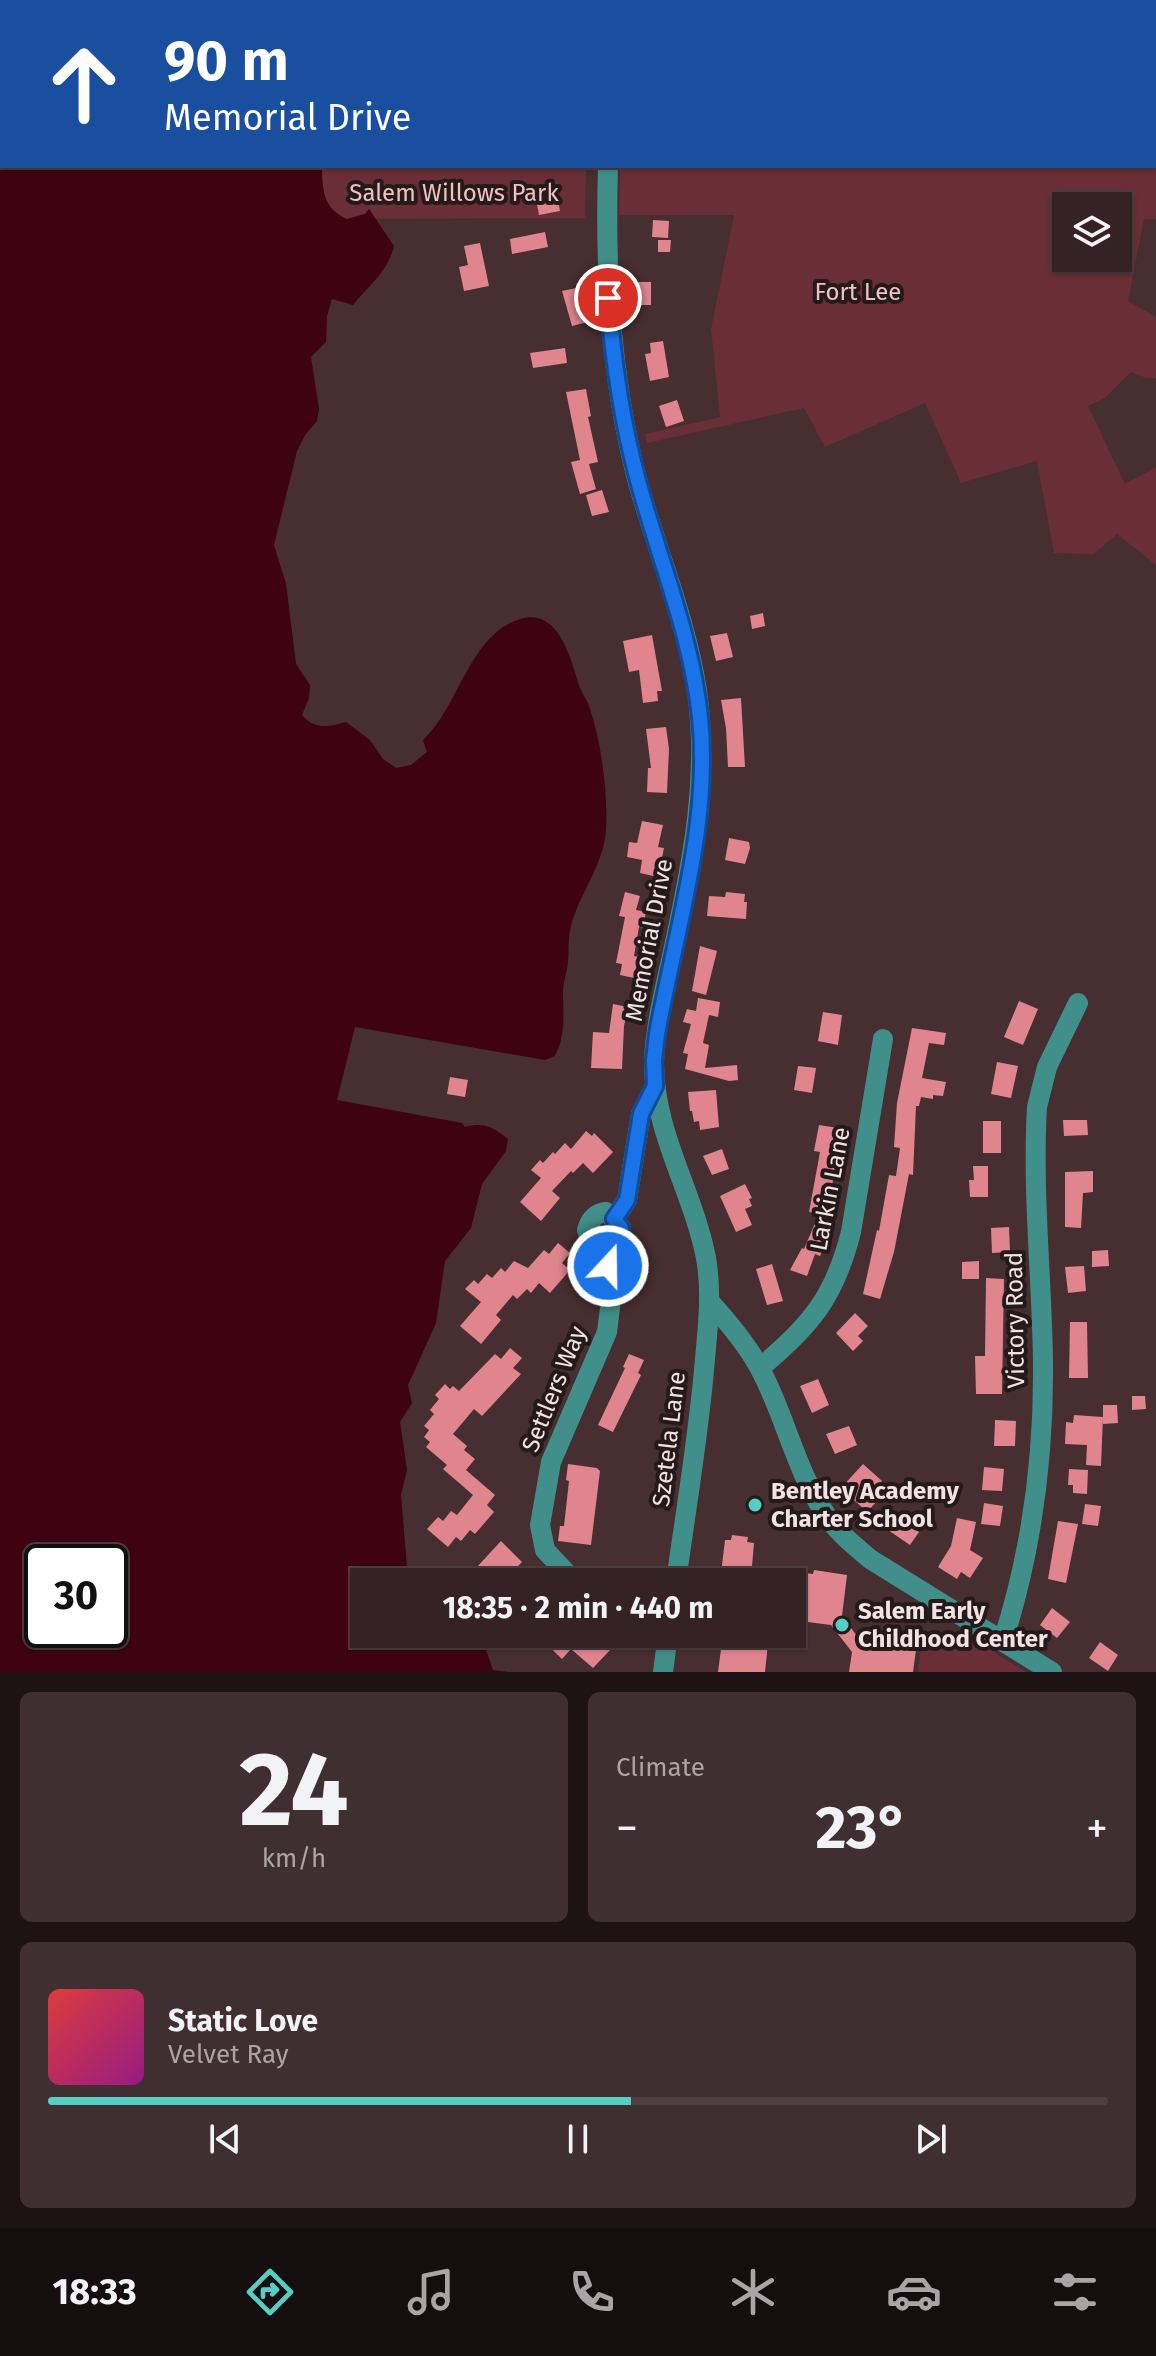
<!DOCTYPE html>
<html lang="en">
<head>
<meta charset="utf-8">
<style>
  :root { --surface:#352224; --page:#402f31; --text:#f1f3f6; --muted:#aaa4a6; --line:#4f3f41; --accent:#55cec6 }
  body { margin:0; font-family:"Fira Sans",sans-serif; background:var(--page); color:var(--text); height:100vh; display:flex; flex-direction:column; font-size:30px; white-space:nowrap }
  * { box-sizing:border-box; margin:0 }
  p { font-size:26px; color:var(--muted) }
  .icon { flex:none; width:44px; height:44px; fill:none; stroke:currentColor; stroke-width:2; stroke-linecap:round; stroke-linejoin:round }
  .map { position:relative; height:1672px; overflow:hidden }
  .details { display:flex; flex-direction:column; gap:20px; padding:20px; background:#1d1314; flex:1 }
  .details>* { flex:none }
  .top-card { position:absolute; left:0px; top:0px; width:1156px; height:168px; box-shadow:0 2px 6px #0004,0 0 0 2px var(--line); background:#1a4fa0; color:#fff; overflow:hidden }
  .tools { position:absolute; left:1052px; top:192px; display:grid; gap:16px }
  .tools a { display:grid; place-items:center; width:80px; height:80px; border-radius:0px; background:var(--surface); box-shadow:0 2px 6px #0004,0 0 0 2px var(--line); font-size:40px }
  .speed { position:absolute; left:24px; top:1544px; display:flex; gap:16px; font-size:40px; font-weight:700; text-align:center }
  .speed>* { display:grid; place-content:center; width:104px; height:104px; border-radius:50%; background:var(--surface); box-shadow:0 2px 6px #0004,0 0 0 2px var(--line); line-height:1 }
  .speed .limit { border:4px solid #111; border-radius:12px; background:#fff; color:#111 }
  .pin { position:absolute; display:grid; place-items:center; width:68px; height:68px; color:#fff; margin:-34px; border:4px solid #fff; border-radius:50%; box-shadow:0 2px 8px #0007 }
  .me { position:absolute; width:88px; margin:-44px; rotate:21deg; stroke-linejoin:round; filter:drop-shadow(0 0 6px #0008) }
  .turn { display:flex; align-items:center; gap:28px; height:168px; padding:0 32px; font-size:36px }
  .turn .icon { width:104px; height:104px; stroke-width:2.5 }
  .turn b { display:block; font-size:56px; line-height:68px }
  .big { font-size:60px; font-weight:700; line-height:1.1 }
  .details .card { flex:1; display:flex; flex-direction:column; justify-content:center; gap:12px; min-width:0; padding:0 28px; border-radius:12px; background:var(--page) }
  .details .dial { align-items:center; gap:0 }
  .dial b { font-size:104px; line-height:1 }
  .song { display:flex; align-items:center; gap:24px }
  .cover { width:96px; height:96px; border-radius:12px; background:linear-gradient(135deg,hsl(0 70% 55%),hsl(310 70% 35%)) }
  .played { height:8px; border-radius:4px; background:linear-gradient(90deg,var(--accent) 55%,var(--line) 55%) }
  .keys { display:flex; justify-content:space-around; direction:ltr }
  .heat { display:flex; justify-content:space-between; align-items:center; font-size:44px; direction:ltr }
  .details .tiles { flex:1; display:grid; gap:20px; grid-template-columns:1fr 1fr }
  .card:last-child { grid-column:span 2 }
  .trip { position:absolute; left:350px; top:1568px; width:456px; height:80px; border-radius:0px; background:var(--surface); box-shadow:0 2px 6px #0004,0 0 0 2px var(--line); font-weight:700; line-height:80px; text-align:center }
  .tabs { display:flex; height:128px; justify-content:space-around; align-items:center; background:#150e0e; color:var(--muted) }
  .tabs .icon { width:56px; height:56px }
  .tabs .on { color:var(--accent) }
  .tabs b { font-size:36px; color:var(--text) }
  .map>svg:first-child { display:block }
</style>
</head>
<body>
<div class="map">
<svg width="1156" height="1672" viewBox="0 0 1156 1672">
  <rect width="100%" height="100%" fill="#472e30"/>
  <path fill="#6a2e36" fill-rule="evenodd" d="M626,0h530v219h-12l-16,82 28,16v61h-10l-15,-6 -26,26 -17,8 37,78 31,-17v98l-39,-31 -23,20 -40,-1 -17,-92 -76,22 -36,-80 -100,44 -21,-39 -157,35 -2,-9 75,-17 -9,-88 23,-114h-115l1,-49h534v-164h-529zM1066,206h52v52h-52z
    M322,166h264l-1,52 -238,1c-24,-10 -25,-30 -25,-53z
    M960,1631l66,41h-108l4,-32c15,3 27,4 38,-9z"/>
  <path fill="#3e0210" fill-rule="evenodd" d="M0,0h476l-474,2v164h320c0,23 1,43 25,53l18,-5 4,-5 25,37c-6,26 -26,40 -41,59l-21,-6 -5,17 -1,26 -15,15 8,52 -2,12 -12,14 -8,16 -23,94 12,39 10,80 14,21 -1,13 -7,17c13,15 26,12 44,7l24,18 13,19 13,9 15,-3 16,-13 -4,-12c36,-33 46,-105 97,-121 40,-12 51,42 60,69 2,6 6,10 8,15 13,36 20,89 18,126 -2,38 -29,66 -36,102 -2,10 -1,21 -2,31 -1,10 -5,20 -5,29 0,25 3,43 -8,65l-10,4 -190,-33 -18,73 125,23 3,4c20,-5 27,0 43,12l-2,12 -24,33 -11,44 -26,33 -9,62 -28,62 4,18 -12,19 7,48 -6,25 6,72 6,15h-49v52h88l6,5 28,11 7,20 15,2h-508zM42,1562h68v68h-68z"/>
  <path fill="#e0858e" d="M557,196l3,15 -21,4 -3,-16z
    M653,220l16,1 -1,17 -16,-1z
    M545,232l3,15 -36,7 -2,-15z
    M658,240h13l-1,12h-12z
    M480,243l9,43 -25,5 -5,-24 9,-2 -4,-19z
    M635,282h16v23h-16z
    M581,287l7,35 -16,4 -10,-35z
    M663,341l6,36 -19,4 -5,-27 6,-1 -1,-10z
    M565,348l2,15 -34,5 -3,-15z
    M586,389l5,27 -3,1 10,45 -9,2 7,25 -16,5 -9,-32 9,-2 -14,-68z
    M677,400l7,21 -18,6 -7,-21z
    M602,490l7,22 -17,4 -6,-21z
    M763,613l2,13 -13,3 -2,-13z
    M727,633l6,24 -17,4 -6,-25z
    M652,635l10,56h-5l1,10 -15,2 -4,-33 -10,2 -6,-31z
    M741,698l4,69h-17l-2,-39 -5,-28z
    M666,727l3,22 -2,44 -20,-1 1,-24h3l-5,-39z
    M642,821l21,4 -5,22 6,1 -6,29 -18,-4 2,-13 -15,-3 2,-15 8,1z
    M729,838l20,4 1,6 -5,16 -20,-4z
    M625,892l15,4 -4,14 10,2 -3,16 -4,-1 -5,29 4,1 -4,21 -14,-3 2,-11 -6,-1 9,-46 -6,-1z
    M726,892l19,2 -1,8h3l-1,17 -39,-3 2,-20 16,1z
    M700,946l17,5 -11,44 -14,-4z
    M698,998l22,4 -2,15 -9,-2 -6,28 6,2 -4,23 32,-3 1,15 -9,1 -44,-12 3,-15 -5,-1 8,-29 -8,-2 4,-13 9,2z
    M1019,1001l19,8 -15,36 -19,-8z
    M613,1004l15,3 -4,19 -2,43 -31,-1 2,-36 16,1z
    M823,1012l19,3 -4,30 -20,-4z
    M912,1028l34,5 -2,12 -15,-2 -7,35 24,4 -3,14 -10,-1v4l-12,-2 -2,9h-3l-3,69 -4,-1 -15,78 -14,47 -17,-5 14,-64 2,1 10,-56 7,1 4,-28 -6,-1 3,-44z
    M997,1062l21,4 -7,32 -20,-4z
    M798,1066l18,2 -4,25 -18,-3z
    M450,1077l18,3 -3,17 -18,-3z
    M716,1090l3,37 -19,3 -1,-9 -5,1 -2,-11h-2l-2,-19z
    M1063,1120h24l1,15 -24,1z
    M983,1121h18v32h-18z
    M819,1125l19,3 -7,38 4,1 -10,64 5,2 -10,23 -5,-2 -8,22 -17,-6 12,-22 2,1 15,-35 -10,-2 11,-60 -6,-1z
    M586,1131l6,5 2,-3 19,19 -20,21 -10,-10 -10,10 -2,-2 -19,20 8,7 -19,23 -21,-19 21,-24 -10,-8 9,-10 3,3 10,-11 2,2 10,-11 6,6z
    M722,1149l7,20 -17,6 -9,-19z
    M973,1166h15v31h-18l-1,-17h5z
    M1093,1171v21l-10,1 -2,35 -16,-1v-55z
    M745,1184l7,14 -3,1 3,7 -7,3 7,16 -16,7 -16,-36z
    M1009,1227l1,25 -18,1 -1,-25z
    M558,1243l12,10 -8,10 8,7 -20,23 -11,-10 -8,10 -4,-4 -10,10 -4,-4 -17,20 5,5 -20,24 -21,-18 21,-24 -16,-13 9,-9 4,4 9,-10 5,4 9,-10 4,4 9,-11 14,7 16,-18 5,4z
    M1108,1250l1,16 -17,1v-16z
    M979,1261v18h-17v-17z
    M772,1264l11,37 -16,4 -11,-36z
    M1084,1266l2,25 -18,2 -3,-26z
    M986,1278l18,1 -2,115h-26l-1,-38h10z
    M855,1313l13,13 -10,10 5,5 -10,10 -17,-18z
    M1070,1322h17l1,56h-19z
    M510,1348l12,10 -9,10 8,6 -39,42 -8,-7 -21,25 14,12 -3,4 11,9 -9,11 29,25 -8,10 7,7 -19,22 -5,-4 -9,11 -5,-4 -8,10 -21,-18 11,-12 5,4 8,-10 6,4 16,-20 -30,-26 4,-4 -21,-18 4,-5 -6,-5 5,-7 -5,-4 10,-12 -4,-4 9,-11 -4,-4 10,-11 5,5 3,-3 6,5 36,-37 6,5z
    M629,1354l15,6 -6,13 3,2 -28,57 -15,-7 27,-57 -2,-1z
    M818,1379l11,26 -17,8 -12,-27z
    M1132,1396h13l1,13 -14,1z
    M1103,1405h14l1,18 -15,1z
    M1074,1415l29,2 -2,49 -15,-1 1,-20 -22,-1 1,-22 7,1z
    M995,1420l21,1 -1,25h-21z
    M849,1426l8,19 -22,9 -9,-20z
    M568,1464l29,4 3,3 -9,74 -33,-4 2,-15h4l5,-45 -3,-1z
    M863,1464l19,17 -11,12 7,7 -11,12 -26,-24z
    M984,1467l20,2 -2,22 -20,-1z
    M1069,1469l19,1 -1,24 -14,-1v-8h-5z
    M984,1503l19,3 -3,20 -19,-2z
    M1085,1504l16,2 -3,20 -16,-2z
    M898,1516l21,16 -9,13 -22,-15z
    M957,1518l19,4 -6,28 13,8 -13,20 -9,-6 -4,7 -19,-12 13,-21z
    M1058,1521l20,3 -12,59 -18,-4z
    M732,1535l16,2 -1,5 7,1 -2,23 61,8 1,-4 33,5 -5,41 21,28 53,6 -3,22h-64l3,-20 -21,-27 -39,-5v-38h-72l5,-42h6z
    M501,1541l21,21 -9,9 11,11h-31l-16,-15z
    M1052,1608l18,14 -13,16 -17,-13z
    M536,1634h38l6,5 5,-5h10l16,15 -18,19 -22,-19 -9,10z
    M723,1634h46l-4,38h-47z
    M1100,1642l18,13 -10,16 -19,-13z"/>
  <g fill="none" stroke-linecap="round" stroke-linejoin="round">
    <path stroke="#418f8a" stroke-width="20" d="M617,2v-2
      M608,166c-3,104 2,207 28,309 19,72 50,142 61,216 12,85 -4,168 -22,251 -8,39 -20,81 -21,121 0,70 39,128 52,195 6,34 2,67 -1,101 -6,75 -19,149 -29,223
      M614,1219l7,9 -3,15 -11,7 -13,-3 -7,-17c3,-10 8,-17 19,-18l8,7 13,-19 14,-86 14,-28
      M710,1302c18,20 35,40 48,63 27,48 37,106 69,151 11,17 28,30 43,43l182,113
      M760,1368c51,-44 74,-69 91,-136l32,-193
      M575,1582l-30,-32 -5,-25 11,-63 56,-130 4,-32 -4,-50
      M1003,1641c28,-88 41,-185 40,-278 -1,-85 -11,-171 -6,-256l10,-40 31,-64
      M663,1672l5,-38"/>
  </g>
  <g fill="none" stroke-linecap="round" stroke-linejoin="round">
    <defs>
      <path id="route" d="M608,1266l-1,-16c11,-4 13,-11 14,-22l-7,-9 13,-19 14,-86 14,-28 -1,-26 3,-26c19,-105 54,-211 43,-317 -9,-84 -42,-160 -63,-240 -16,-59 -24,-119 -29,-179"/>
    </defs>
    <use href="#route" stroke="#114b97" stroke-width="20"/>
    <use href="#route" stroke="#1a73e8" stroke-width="14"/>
  </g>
  <g fill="#55cec6" stroke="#251a1a" stroke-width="3">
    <circle cx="755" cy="1505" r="8"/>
    <circle cx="842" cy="1625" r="8"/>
  </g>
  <g text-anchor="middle" stroke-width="8" stroke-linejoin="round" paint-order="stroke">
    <g font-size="24" fill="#f2c0c3" stroke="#251a1a">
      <text x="454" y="201">Salem Willows Park</text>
      <text x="858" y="300">Fort Lee</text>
    </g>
    <g font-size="24" fill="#f2e2e2" stroke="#251a1a">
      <text transform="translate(649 940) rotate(-79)" y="8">Memorial Drive</text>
      <text transform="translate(830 1189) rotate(-79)" y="8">Larkin Lane</text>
      <text transform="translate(1015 1320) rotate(-91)" y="8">Victory Road</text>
      <text transform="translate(554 1389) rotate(-68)" y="8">Settlers Way</text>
      <text transform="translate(669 1439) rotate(-83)" y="8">Szetela Lane</text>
    </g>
    <g font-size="24" font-weight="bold" fill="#f2e2e2" stroke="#251a1a" text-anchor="start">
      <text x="771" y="1499">Bentley Academy<tspan x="771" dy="28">Charter School</tspan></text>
      <text x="858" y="1619">Salem Early<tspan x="858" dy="28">Childhood Center</tspan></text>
    </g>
  </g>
</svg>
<div class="tools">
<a><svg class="icon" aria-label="layers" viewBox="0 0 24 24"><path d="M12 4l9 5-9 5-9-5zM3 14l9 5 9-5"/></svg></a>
</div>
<div class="speed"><div class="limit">30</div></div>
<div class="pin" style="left:608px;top:298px;background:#d93025"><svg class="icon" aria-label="arrive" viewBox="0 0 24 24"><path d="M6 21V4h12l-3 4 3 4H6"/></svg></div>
<svg class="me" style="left:608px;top:1266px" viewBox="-20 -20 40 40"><circle r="17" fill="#1a73e8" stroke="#fff" stroke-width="3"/><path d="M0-11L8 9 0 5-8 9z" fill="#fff"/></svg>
<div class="trip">18:35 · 2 min · 440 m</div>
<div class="top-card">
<div class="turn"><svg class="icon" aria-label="ahead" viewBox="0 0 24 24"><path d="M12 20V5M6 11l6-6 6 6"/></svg><div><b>90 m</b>Memorial Drive</div></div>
</div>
</div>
<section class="details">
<div class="tiles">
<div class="card dial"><b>24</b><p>km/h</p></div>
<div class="card"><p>Climate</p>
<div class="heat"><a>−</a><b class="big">23°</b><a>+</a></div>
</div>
<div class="card">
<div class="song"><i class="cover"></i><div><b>Static Love</b><p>Velvet Ray</p></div></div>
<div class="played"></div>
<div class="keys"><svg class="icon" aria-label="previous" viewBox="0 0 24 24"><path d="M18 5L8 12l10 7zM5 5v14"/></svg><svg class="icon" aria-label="pause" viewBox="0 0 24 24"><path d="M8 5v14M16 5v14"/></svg><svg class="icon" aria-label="next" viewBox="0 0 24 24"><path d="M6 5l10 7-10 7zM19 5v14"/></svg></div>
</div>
</div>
</section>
<nav class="tabs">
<b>18:33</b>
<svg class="icon on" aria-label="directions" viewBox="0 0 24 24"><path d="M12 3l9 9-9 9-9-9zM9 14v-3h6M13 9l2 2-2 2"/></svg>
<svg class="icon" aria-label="music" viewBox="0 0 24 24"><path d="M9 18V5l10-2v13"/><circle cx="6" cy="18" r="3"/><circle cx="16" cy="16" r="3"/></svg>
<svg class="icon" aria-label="phone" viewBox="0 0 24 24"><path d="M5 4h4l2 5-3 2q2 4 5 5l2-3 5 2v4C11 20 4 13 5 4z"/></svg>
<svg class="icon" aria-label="climate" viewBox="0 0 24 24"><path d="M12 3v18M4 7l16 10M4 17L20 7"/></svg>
<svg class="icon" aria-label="car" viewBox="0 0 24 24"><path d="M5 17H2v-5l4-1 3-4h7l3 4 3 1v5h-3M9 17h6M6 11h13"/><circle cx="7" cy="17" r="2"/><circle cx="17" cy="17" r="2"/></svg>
<svg class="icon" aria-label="filters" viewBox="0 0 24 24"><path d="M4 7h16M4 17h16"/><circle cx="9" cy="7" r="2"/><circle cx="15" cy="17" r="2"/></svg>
</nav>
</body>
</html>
